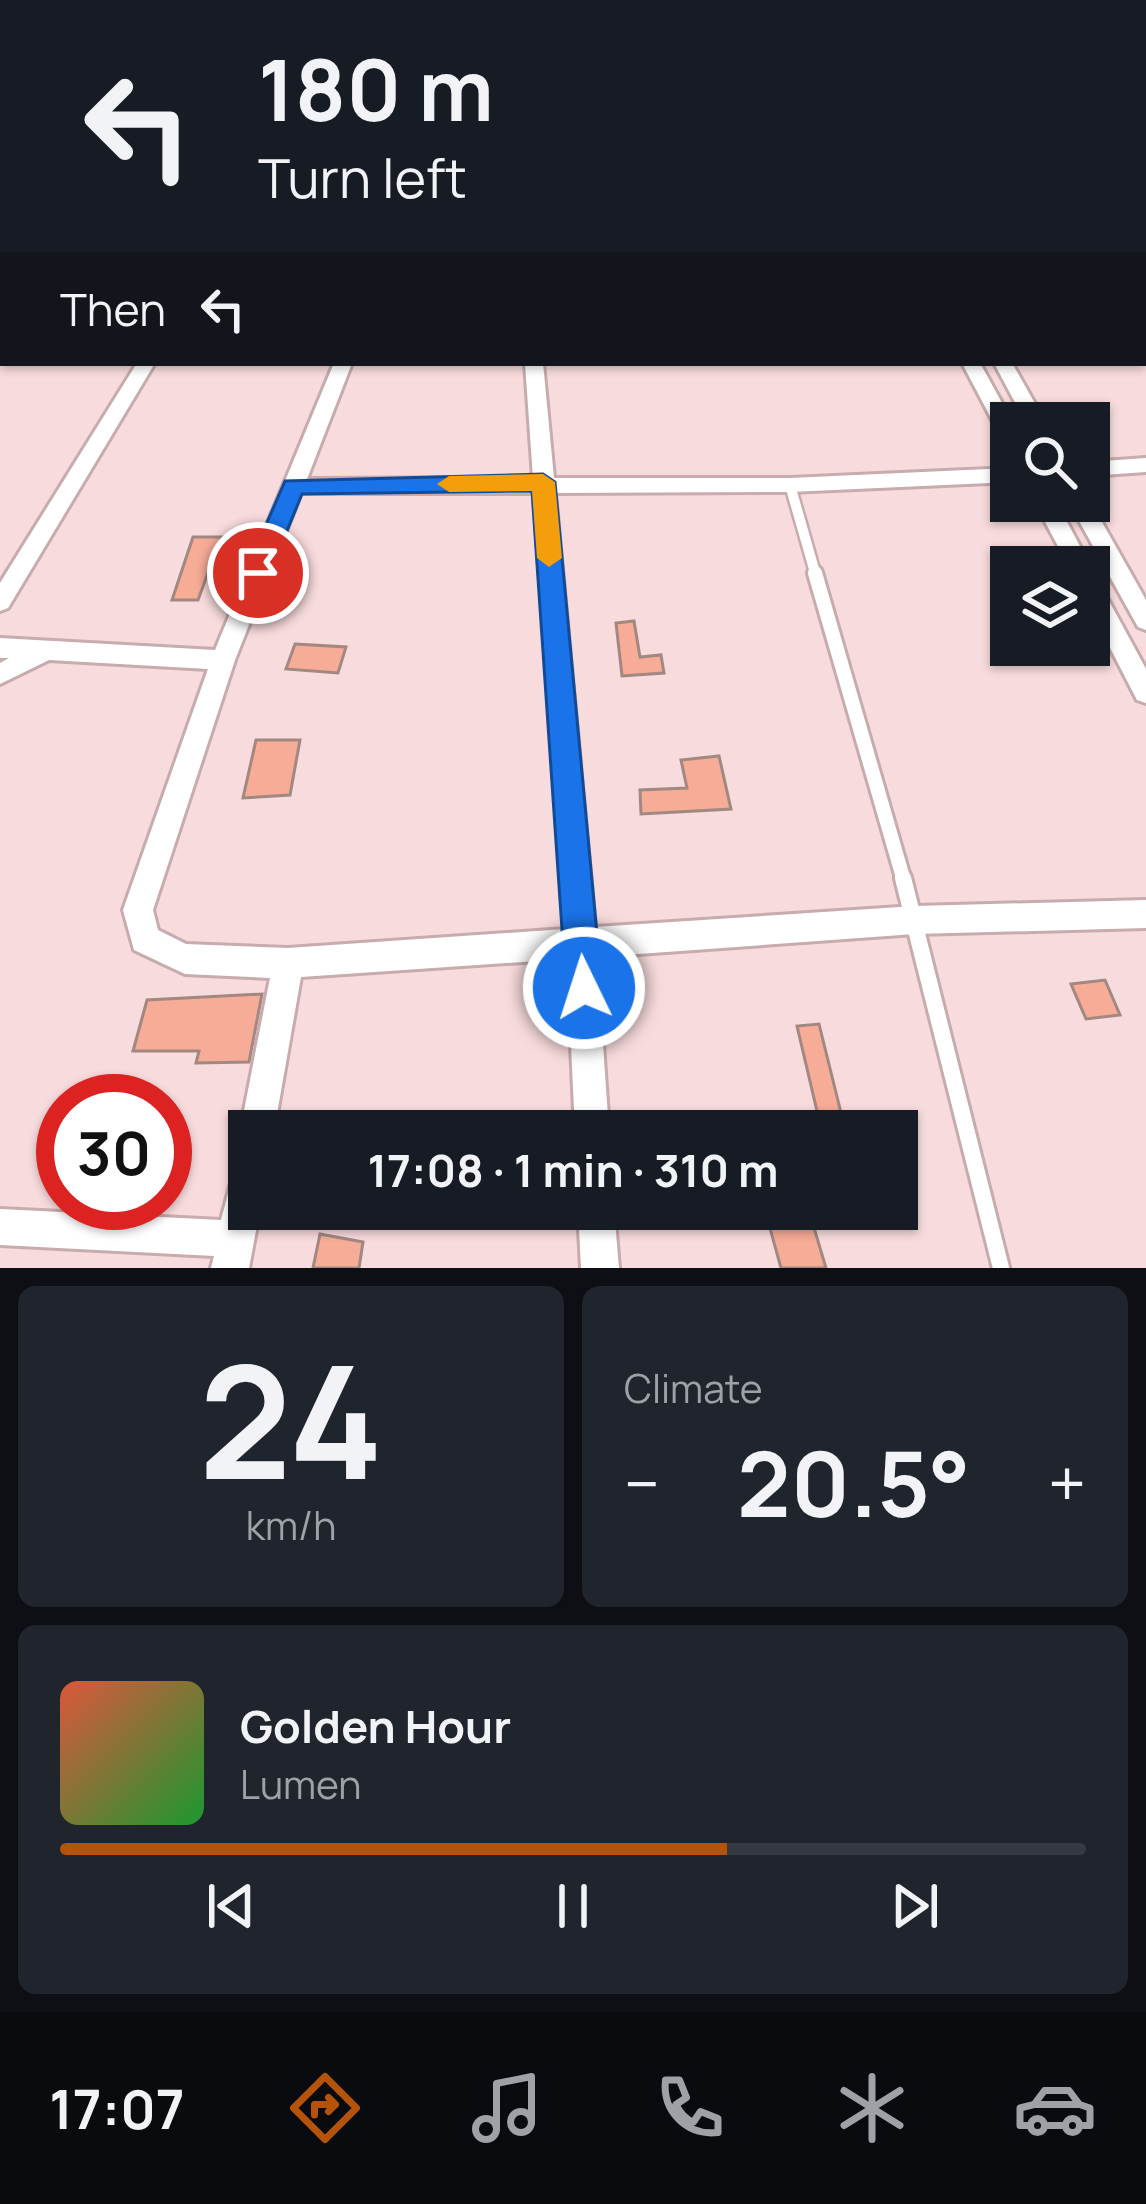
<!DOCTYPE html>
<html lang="en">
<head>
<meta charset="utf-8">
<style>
  :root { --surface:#171b24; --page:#20242c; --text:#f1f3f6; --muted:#9ea1a6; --line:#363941; --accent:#b45309 }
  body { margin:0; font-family:Manrope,sans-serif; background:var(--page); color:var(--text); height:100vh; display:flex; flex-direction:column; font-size:45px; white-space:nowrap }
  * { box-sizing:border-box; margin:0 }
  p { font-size:39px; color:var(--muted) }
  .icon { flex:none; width:66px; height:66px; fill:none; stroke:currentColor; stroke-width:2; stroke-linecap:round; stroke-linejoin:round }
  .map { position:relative; height:1268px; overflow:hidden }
  .drawer { display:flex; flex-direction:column; gap:18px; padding:18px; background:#0d0f14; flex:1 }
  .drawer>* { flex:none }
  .hud { position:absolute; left:0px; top:0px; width:1146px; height:366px; box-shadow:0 3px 9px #0004; background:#171b24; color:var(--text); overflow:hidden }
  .buttons { position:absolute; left:990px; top:402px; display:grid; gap:24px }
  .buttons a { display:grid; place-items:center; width:120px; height:120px; border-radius:0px; background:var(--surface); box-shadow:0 3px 9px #0004; font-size:60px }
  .speed { position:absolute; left:36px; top:1074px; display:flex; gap:24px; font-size:60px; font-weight:700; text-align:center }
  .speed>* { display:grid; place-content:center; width:156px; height:156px; border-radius:50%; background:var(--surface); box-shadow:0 3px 9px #0004; line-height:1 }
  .speed .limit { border:18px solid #d22; background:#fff; color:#111 }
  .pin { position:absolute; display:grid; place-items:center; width:102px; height:102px; color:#fff; margin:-51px; border:6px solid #fff; border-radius:50%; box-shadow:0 3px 12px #0007 }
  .me { position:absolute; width:132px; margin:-66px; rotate:356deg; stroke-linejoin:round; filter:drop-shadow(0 0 9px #0008) }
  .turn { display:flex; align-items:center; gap:42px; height:252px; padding:0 60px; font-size:54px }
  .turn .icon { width:156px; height:156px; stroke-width:2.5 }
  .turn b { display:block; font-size:84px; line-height:102px }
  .then { display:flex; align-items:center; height:114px; padding:0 60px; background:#0003; gap:24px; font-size:45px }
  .big { font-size:90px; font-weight:700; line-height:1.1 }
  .drawer .tile { flex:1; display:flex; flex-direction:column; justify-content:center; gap:18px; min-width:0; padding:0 42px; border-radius:18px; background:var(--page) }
  .drawer .dial { align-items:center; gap:0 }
  .dial b { font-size:156px; line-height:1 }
  .song { display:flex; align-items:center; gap:36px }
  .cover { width:144px; height:144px; border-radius:18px; background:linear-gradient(135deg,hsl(10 70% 55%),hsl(130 70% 35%)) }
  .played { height:12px; border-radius:6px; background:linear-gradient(90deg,var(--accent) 65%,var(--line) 65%) }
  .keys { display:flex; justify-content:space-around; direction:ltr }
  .heat { display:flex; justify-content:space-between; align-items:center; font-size:66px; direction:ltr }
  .drawer .tiles { flex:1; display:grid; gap:18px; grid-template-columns:1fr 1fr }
  .tile:last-child { grid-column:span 2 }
  .trip { position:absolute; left:228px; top:1110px; width:690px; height:120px; border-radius:0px; background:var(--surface); box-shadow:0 3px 9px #0004; font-weight:700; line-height:120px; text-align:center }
  .tabs { display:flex; height:192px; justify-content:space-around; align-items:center; background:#090b0e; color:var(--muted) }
  .tabs .icon { width:84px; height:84px }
  .tabs .selected { color:var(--accent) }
  .tabs b { font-size:54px; color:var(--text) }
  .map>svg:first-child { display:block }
</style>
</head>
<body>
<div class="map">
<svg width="1146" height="1268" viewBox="0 0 1146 1268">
  <rect width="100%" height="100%" fill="#f8dbdd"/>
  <path fill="#f6ac97" stroke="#a28881" stroke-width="3" d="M193,537h49l-8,25h-22l-14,38h-26z
    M634,621l6,36 21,-2 3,18 -42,3 -6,-53z
    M295,644l51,3 -8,26 -52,-4z
    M256,740h44l-10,55 -47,3z
    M719,756l12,53 -90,5 -1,-24 47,-2 -6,-28z
    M1105,980l15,35 -34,4 -15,-35z
    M262,994l-13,68 -53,1 3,-12h-66l14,-51z
    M819,1024l25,101 -23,3 -24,-102z
    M63,1121v36l-24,3 8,-37z
    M809,1211l17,57h-45l-13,-47z
    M320,1234l43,8 -4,26h-46z"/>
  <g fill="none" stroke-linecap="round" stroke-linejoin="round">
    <defs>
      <path id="lane-far2" d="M790,485l26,91"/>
      <path id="lane-far1" d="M815,573l89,308"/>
      <path id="lane" d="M903,878l98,390"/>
      <path id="street" d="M1058,0h10l1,3h-12z
        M3,139v8l-3,1v-8z
        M1143,315h3l-3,11z
        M0,340h3v10h-3z
        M137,363h18l-147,245 -8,3v-28z
        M334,363h18l-45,116 226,-1 -8,-115h18l11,115h236l221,-10v14l-221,10 -235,1 40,434 320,-21 231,-6v28l-231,6 -318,23 12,174h-34l-8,-172 -266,18 -27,154h-25v14l-4,-2 -5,-12 30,-153 -85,-4 -51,-24 -11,-40 85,-241 -159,-9 -49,24v-21l9,-5h-9v-20l215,12zM301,493h233l31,436 -277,19 -102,-4 -28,-14 -5,-20 82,-250z
        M962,363h18l33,60 -2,20 -10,-6z
        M994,363h18l34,60h-20z
        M1146,458v14l-57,4v-14z
        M1034,501h22l35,66 -2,4v-4h-20z
        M1068,501h22l56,99v30l-8,-3z
        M1089,576l8,3 49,90v34l-9,-3 -48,-93z
        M249,1154v55h11l-11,59h-38l3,-12 -214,-11v-36l221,11 16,-60z
        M578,1209h36l5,59h-38z"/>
    </defs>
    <use href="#lane-far2" stroke="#c7abad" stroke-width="15"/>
    <use href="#lane-far1" stroke="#c7abad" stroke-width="20"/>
    <use href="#lane" stroke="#c7abad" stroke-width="22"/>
    <use href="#street" stroke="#c7abad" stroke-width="6"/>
    <use href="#lane-far2" stroke="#fff" stroke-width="10"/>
    <use href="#lane-far1" stroke="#fff" stroke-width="14"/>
    <use href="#lane" stroke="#fff" stroke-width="16"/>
    <use href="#street" fill="#fff" fill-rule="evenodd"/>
  </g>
  <path fill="#1a73e8" stroke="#114b97" stroke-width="3" d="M543,474l12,8 47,506 -5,12 -13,6 -12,-6 -6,-12 -34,-497 -230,3 -35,86h-18l-4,-7 40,-92z"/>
  <path fill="#f59e0b" d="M543,474l12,8 7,76 -13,9 -12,-9 -5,-67 -83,1 -12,-8 12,-8z"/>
</svg>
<div class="buttons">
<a><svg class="icon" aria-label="search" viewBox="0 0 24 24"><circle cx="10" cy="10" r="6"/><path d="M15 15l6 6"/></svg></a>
<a><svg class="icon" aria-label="layers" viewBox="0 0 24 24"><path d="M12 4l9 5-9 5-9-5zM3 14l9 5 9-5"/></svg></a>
</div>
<div class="speed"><div class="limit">30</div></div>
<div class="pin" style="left:258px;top:573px;background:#d93025"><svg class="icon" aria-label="arrive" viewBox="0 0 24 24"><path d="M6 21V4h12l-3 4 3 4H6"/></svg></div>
<svg class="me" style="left:584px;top:988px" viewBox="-20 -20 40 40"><circle r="17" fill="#1a73e8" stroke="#fff" stroke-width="3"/><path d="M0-11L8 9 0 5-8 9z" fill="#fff"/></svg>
<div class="trip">17:08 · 1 min · 310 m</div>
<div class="hud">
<div class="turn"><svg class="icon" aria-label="left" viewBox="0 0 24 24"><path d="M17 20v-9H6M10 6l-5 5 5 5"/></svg><div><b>180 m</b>Turn left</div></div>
<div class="then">Then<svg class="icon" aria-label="left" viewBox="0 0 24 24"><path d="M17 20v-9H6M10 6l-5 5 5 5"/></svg></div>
</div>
</div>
<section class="drawer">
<div class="tiles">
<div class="tile dial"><b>24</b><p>km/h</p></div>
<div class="tile"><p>Climate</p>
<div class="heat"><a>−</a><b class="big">20.5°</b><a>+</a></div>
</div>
<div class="tile">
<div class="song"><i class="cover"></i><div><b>Golden Hour</b><p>Lumen</p></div></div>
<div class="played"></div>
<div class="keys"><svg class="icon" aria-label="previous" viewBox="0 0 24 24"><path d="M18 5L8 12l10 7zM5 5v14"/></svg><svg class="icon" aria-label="pause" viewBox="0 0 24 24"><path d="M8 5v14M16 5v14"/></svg><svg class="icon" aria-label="next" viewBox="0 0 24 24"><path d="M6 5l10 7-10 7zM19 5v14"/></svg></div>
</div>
</div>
</section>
<nav class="tabs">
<b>17:07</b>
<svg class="icon selected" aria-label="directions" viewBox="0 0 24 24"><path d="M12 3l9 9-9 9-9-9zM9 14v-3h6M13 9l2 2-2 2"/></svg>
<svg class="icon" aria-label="music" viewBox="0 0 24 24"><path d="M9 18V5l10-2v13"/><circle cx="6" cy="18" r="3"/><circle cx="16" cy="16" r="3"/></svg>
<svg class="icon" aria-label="phone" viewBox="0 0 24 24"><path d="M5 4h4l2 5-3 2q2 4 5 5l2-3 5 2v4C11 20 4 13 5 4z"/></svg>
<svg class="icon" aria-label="climate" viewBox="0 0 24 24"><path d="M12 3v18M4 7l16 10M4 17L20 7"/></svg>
<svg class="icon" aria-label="car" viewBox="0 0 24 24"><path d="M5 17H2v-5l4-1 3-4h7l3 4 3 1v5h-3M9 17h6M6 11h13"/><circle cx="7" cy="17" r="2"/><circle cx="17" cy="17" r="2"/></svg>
</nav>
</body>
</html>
